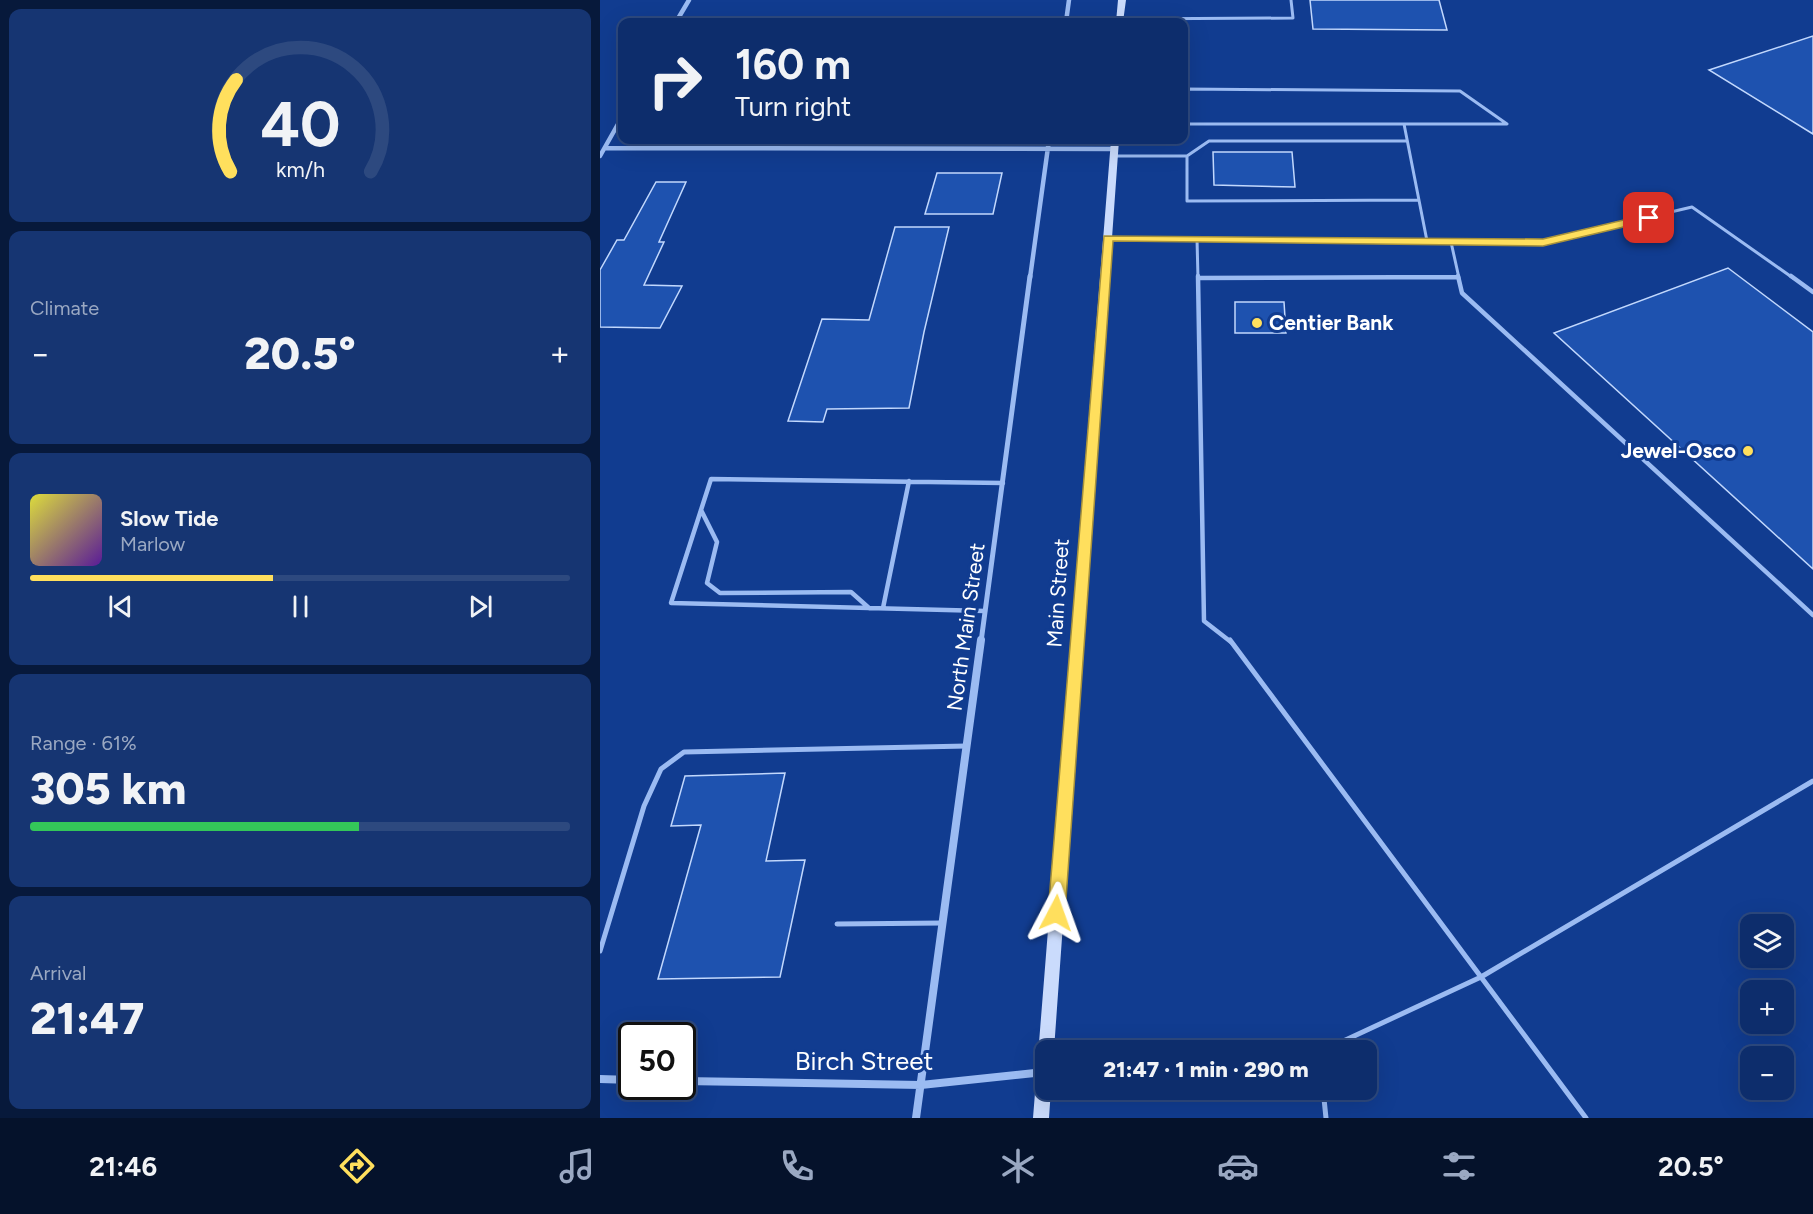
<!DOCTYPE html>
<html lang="en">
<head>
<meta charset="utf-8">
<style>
  :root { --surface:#0d2d6c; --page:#163572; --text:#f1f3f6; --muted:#9aa8c2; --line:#2d497f; --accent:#ffdf5d }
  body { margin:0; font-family:Figtree,sans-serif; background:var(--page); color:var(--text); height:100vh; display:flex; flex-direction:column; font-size:22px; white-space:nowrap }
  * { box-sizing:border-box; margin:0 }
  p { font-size:20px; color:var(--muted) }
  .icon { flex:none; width:33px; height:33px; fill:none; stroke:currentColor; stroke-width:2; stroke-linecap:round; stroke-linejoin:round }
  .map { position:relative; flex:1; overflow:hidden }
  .sheet { display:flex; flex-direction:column; gap:9px; padding:9px; background:#07193b; width:600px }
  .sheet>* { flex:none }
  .hud { position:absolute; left:18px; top:18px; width:570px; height:126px; border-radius:12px; box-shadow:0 6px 24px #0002,0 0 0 2px var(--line); background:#0d2d6c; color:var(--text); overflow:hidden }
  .tools { position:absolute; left:1140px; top:914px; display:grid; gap:12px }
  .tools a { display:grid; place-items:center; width:54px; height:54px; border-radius:12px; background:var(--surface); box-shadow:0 6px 24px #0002,0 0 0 2px var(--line); font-size:30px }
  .speed { position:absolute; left:18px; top:1022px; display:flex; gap:12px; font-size:30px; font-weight:700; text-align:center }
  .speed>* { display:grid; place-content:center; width:78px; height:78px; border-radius:50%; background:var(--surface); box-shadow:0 6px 24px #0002,0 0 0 2px var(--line); line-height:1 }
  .speed .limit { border:3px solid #111; border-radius:9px; background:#fff; color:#111 }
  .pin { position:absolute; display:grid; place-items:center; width:51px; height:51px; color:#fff; margin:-26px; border-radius:12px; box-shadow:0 3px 9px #0006 }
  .me { position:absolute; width:66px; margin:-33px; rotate:4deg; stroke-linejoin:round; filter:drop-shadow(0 0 4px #0008) }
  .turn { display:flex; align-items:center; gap:21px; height:126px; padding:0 18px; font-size:27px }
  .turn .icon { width:78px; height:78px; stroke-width:2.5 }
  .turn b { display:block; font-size:42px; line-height:51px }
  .big { font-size:45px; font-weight:800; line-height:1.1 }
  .sheet .widget { flex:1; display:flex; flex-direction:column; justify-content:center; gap:9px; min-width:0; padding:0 21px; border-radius:12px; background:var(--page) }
  .sheet .dial { align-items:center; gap:0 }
  .dial svg { height:156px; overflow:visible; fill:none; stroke:var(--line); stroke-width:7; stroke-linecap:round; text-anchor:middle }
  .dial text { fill:var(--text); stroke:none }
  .song { display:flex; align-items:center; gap:18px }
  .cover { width:72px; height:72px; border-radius:9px; background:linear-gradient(135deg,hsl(60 70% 55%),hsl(270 70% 35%)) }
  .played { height:6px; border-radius:3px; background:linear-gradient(90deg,var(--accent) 45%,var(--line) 45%) }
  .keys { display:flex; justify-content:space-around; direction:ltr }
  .heat { display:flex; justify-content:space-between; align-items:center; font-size:33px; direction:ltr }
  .charge { height:9px; border-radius:4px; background:linear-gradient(90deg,#34c759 61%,var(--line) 0) }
  .trip { position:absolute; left:435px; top:1040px; width:342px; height:60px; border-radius:12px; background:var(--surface); box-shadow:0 6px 24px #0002,0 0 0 2px var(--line); font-weight:800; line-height:60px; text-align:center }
  .dock { display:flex; height:96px; justify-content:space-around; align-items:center; background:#05122b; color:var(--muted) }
  .dock .icon { width:42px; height:42px }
  .dock .on { color:var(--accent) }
  .dock b { font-size:27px; color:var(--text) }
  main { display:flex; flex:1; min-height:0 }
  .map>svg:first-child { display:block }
</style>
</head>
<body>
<main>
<section class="sheet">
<div class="widget dial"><svg viewBox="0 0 100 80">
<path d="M14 69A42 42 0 1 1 86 69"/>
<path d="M14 69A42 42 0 0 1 17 22" stroke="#ffdf5d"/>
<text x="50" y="56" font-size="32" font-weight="700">40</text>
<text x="50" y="72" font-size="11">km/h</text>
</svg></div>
<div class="widget"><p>Climate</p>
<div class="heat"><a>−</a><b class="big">20.5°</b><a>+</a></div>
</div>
<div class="widget">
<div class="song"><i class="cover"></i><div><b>Slow Tide</b><p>Marlow</p></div></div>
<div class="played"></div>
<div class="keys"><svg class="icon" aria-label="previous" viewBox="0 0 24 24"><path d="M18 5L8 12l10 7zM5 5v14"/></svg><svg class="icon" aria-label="pause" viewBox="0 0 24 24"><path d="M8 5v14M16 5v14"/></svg><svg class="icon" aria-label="next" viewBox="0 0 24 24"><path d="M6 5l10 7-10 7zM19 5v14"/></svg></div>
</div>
<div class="widget"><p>Range · 61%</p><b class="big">305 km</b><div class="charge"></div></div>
<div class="widget"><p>Arrival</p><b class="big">21:47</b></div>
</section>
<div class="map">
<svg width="1213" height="1118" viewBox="0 0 1213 1118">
  <rect width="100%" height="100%" fill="#113c90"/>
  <path fill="#1e52af" stroke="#c2d8fd" stroke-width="1.5" d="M710,0h129l8,30 -134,-1z
    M1213,36v98l-104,-64z
    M613,152h79l3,35 -81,-2z
    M337,173h65l-9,41h-68z
    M56,182h30l-27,60h5l-20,43 38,1 -22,42 -60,-1v-57l17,-30h7z
    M295,227h54l-25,105 -15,76 -82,1 -4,13 -35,-1 34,-102 47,1z
    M1128,268l85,64v237l-259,-236z
    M635,302h49l2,31h-51z
    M185,773l-19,88 39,-1 -25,117 -122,2 43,-154 -30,1 14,-50z"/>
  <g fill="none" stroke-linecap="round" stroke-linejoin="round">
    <path stroke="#9bbbf2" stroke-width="3" d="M520,19l173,-1 -2,-18
      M584,89l276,2 47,33h-323
      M584,89v13
      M804,124l23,117
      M514,156h73v45l232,-1
      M587,156l22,-15h198
      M508,238l435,4 149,-35 101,71
      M597,239l1,39
      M851,242l8,36
      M627,278l231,-1"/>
    <path stroke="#9bbbf2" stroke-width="4.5" d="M598,276l6,345 27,21
      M858,276l4,17 351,322
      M1191,276l22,16
      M598,278l260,-1
      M101,510l16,32 -10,41 13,10 131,-1 18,16
      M283,608l26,-127
      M385,611l-314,-8 40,-124 292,4"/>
    <path stroke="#9bbbf2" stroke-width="5" d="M630,640l356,478
      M237,924l106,-1
      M0,951l44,-145 17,-37 23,-17 283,-6
      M724,1050l157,-73 332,-196
      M723,1089l3,29"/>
    <path stroke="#9bbbf2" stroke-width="4.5" d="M76,22l13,-22
      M466,22l3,-22
      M5,148l510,1
      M0,156l22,-39
      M430,278l19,-138"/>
    <path stroke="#9bbbf2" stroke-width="5" d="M381,642l49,-366"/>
    <path stroke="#9bbbf2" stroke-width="8" d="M0,1079l32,1
      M82,1081l239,4 123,-13
      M316,1118l65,-478"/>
    <path fill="#cadbfc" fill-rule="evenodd" d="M518,0h8l-3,22h-7z
      M511,140h8l-65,910h-8v39h5l-2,29h-16z"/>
  </g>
  <path fill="#ffdf5d" stroke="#a6913c" stroke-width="1.5" d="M1049,214l6,4 -2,2 -110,26 -430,-5 -48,672 -3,5 -6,3 -6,-3 -2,-5 56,-677 439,3z"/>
  <g fill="#ffdf5d" stroke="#113c90" stroke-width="2">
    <circle cx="657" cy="323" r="6"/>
    <circle cx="1148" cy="451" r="6"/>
  </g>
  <g text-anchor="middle" stroke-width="6" stroke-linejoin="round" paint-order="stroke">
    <g font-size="21" font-weight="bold" fill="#fff" stroke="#113c90" text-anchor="start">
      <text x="669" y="330">Centier Bank</text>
      <text x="1136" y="458" text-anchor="end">Jewel-Osco</text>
    </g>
    <g font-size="21" fill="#fff" stroke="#113c90">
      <text transform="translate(458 593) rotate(-86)" y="7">Main Street</text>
      <text transform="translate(366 627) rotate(-82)" y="7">North Main Street</text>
    </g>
    <g font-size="26" fill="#fff" stroke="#113c90">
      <text x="264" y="1070">Birch Street</text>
    </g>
  </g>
</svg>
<div class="tools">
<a><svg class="icon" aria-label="layers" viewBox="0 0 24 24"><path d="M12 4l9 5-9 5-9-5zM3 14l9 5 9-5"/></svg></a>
<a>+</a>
<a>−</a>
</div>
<div class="speed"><div class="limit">50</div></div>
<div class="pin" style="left:1049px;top:218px;background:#d93025"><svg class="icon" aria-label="arrive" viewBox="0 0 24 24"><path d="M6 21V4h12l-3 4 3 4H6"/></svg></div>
<svg class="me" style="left:456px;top:913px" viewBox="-20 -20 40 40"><path d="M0-17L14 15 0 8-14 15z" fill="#ffdf5d" stroke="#fff" stroke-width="4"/></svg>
<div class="trip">21:47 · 1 min · 290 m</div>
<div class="hud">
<div class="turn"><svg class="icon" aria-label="right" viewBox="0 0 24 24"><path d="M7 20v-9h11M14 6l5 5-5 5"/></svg><div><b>160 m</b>Turn right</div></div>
</div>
</div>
</main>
<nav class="dock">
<b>21:46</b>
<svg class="icon on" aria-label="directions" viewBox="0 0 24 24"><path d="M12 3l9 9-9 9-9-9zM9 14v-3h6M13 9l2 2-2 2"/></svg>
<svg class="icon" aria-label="music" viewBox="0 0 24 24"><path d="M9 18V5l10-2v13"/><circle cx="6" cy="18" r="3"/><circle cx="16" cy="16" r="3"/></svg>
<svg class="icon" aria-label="phone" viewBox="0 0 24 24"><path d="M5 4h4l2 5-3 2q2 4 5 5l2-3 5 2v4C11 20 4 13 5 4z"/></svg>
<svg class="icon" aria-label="climate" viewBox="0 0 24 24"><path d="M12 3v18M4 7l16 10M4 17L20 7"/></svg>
<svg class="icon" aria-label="car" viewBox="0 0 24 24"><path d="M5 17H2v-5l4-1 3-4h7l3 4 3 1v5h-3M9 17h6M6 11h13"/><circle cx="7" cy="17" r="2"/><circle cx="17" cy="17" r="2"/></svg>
<svg class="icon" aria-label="filters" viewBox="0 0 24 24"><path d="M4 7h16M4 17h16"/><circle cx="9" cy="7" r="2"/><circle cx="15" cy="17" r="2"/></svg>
<b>20.5°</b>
</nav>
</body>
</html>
